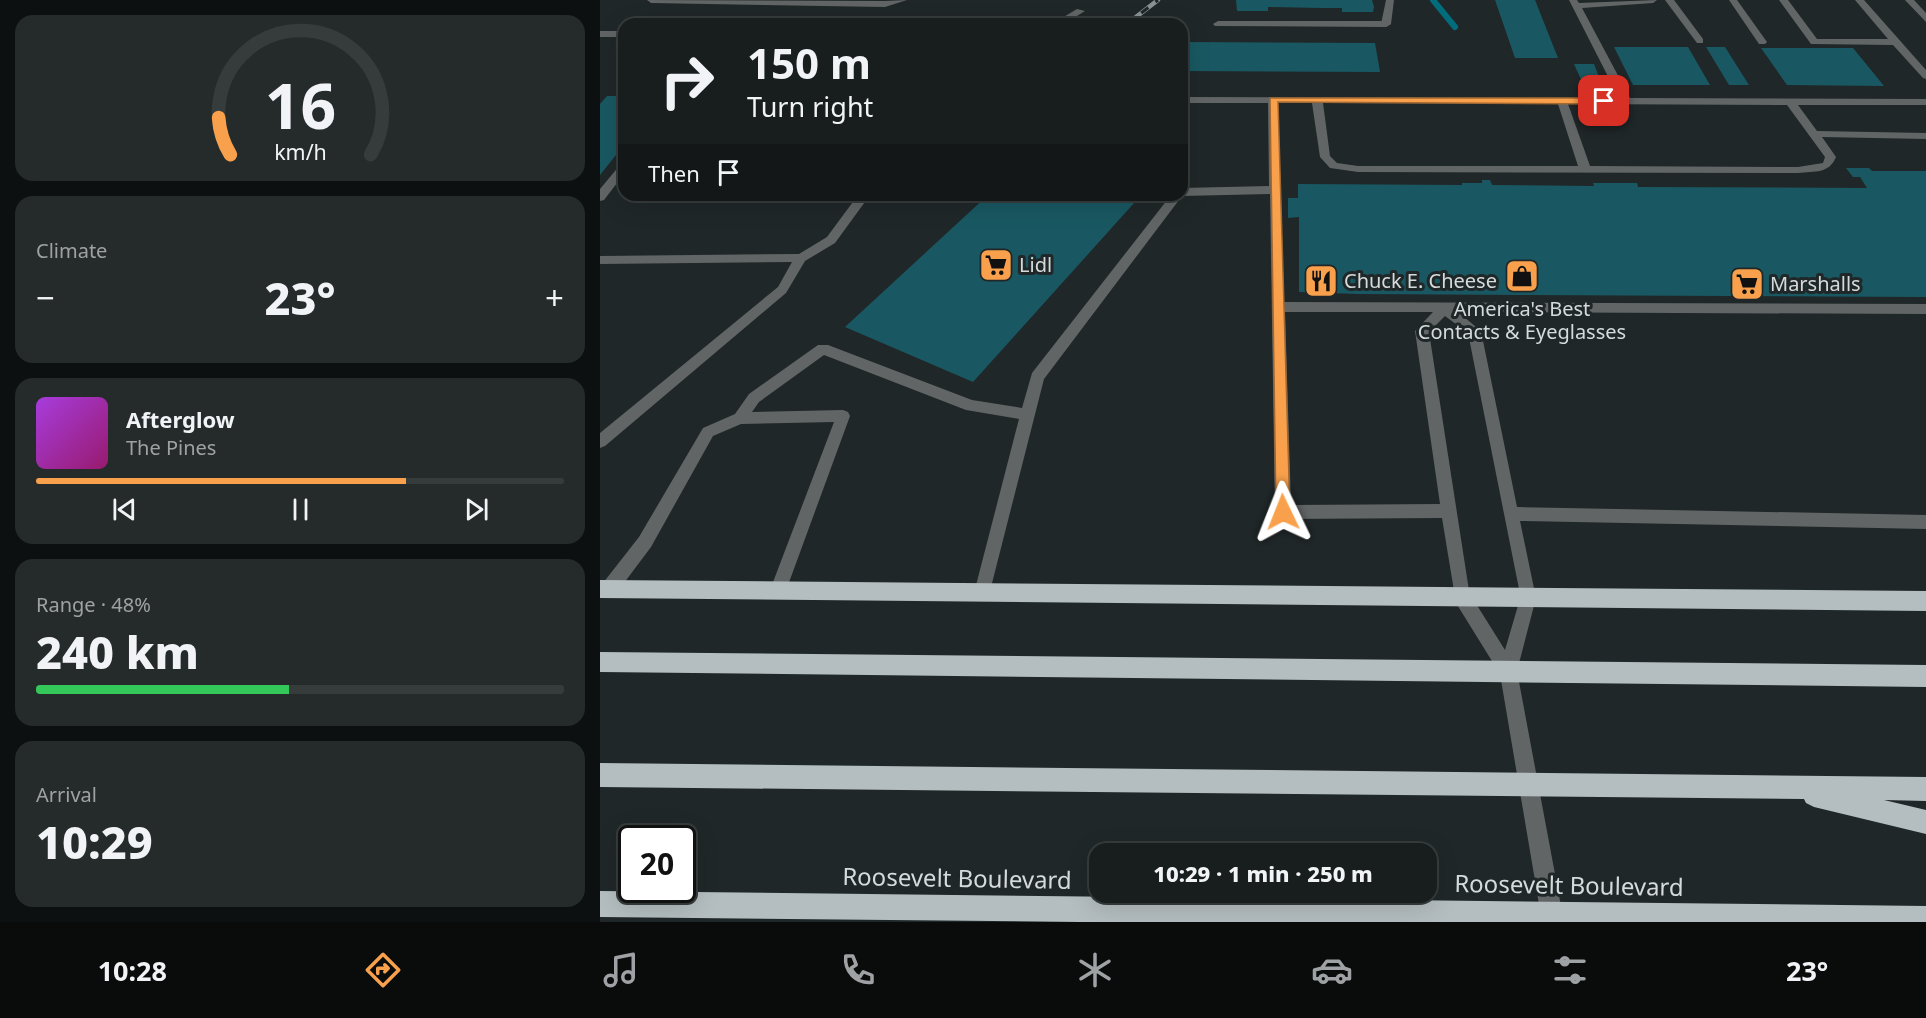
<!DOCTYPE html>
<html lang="en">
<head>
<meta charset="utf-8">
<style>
  :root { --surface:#181d1e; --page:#252a2b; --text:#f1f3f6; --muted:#9fa2a4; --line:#363b3c; --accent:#f9a04c }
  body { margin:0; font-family:"Noto Sans",sans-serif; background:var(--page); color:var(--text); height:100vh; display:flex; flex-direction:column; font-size:22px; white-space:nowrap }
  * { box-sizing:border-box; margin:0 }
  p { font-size:20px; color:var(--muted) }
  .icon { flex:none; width:33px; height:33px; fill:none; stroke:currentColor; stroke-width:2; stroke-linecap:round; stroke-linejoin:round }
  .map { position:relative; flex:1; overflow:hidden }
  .sheet { display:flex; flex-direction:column; gap:15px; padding:15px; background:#0d1010; width:600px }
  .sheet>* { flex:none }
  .guide { position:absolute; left:18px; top:18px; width:570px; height:183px; border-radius:18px; box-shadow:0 6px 24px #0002,0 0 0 2px var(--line); background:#181d1e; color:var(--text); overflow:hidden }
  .speed { position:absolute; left:18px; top:825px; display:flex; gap:12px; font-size:30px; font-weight:700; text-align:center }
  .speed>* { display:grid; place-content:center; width:78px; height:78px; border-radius:50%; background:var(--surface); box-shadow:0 6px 24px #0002,0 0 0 2px var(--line); line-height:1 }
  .speed .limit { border:3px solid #111; border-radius:9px; background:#fff; color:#111 }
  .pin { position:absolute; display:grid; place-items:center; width:51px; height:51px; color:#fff; margin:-26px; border-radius:12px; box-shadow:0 3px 9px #0006 }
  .me { position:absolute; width:66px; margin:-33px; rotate:358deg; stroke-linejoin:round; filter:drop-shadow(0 0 4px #0008) }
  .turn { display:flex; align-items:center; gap:21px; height:126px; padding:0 30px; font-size:27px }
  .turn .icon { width:78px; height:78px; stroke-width:2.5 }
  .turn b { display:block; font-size:42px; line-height:51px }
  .then { display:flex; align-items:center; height:57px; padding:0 30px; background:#0003; gap:12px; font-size:22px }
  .big { font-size:45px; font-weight:800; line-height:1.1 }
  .sheet .widget { flex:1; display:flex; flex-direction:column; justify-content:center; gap:9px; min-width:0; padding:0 21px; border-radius:18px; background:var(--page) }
  .sheet .dial { align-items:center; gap:0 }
  .dial svg { height:156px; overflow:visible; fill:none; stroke:var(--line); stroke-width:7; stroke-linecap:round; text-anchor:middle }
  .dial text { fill:var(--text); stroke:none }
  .song { display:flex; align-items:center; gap:18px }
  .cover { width:72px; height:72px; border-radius:9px; background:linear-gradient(135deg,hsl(280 70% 55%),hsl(320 70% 35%)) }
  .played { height:6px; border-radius:3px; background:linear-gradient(90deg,var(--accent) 70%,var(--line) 70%) }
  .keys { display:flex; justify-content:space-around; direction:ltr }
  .heat { display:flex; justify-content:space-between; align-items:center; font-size:33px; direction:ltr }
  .charge { height:9px; border-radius:4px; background:linear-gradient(90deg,#34c759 48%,var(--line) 0) }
  .trip { position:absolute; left:489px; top:843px; width:348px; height:60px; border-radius:18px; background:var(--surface); box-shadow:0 6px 24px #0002,0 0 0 2px var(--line); font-weight:800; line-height:60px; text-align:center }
  .tab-bar { display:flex; height:96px; justify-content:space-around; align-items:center; background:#0a0c0c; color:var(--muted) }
  .tab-bar .icon { width:42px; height:42px }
  .tab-bar .active { color:var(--accent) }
  .tab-bar b { font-size:27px; color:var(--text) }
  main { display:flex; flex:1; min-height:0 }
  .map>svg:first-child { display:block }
</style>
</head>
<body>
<main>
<section class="sheet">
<div class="widget dial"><svg viewBox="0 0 100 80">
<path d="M14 69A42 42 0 1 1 86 69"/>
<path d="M14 69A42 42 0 0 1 8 50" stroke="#f9a04c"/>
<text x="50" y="56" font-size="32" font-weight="700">16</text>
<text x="50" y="72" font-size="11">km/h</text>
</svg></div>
<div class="widget"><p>Climate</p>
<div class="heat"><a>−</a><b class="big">23°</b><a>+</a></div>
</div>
<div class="widget">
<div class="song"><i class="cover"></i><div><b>Afterglow</b><p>The Pines</p></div></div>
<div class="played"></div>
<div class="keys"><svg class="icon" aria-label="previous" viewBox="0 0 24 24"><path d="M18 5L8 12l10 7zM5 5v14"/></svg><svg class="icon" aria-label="pause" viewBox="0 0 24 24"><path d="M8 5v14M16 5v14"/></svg><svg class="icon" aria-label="next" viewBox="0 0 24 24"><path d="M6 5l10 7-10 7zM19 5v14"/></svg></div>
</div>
<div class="widget"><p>Range · 48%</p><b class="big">240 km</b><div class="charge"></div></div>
<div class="widget"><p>Arrival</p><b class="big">10:29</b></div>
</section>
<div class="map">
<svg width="1326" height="922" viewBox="0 0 1326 922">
  <rect width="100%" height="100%" fill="#202728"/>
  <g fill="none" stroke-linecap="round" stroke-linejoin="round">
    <path stroke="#016d7c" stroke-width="6" d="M833,0l22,27"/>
  </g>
  <path fill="#195862" d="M636,0h136l2,7 -1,5h-31v-4h-19l-55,-1v4h-31z
    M895,0h40l23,58h-43z
    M582,42l193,1 5,29 -198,-1z
    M1014,47h74l22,38h-77z
    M1106,47h19l24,38h-20z
    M1161,48h92l31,38 -97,-1z
    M974,64h20l9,23 -19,-1z
    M7,96h17v49l-24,30v-71z
    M1246,168h23l3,3h54v126l-568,-3 -59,-2v-75l-11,1v-20h10v-14l164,1v-2h20v-3h8l2,5 102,1 -1,-3h44l1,4 229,1 -7,-11h-7z
    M388,195h126l21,7 -162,180 -128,-55z"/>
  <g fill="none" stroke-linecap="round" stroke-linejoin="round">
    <path fill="#616565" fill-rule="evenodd" d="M47,0l238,1 22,-1 -22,7 -234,-4z
      M969,0h8l2,3 78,-3 -4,3 -71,5 48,90 296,1v6h-128l19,26 109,2v6l-104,-2 14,20c-7,17 -21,14 -38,16l-440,-1 -28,-4 -10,-11 -8,-54h-34l6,199 642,2v10l-468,-2 23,19 36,176 409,8v14l-406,-8 16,77 -2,6 -6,2 -6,-2 -54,-271 -23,-17 -16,16 41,265 -2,6 -6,2 -6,-2 -14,-85 -159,1 -6,-2 -2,-5 -5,-318 -88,2 -138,183 -56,220 -6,2 -6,-2 -2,-6 45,-174 -53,-9 -142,-55 -65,47 -7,10 91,-2 5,2 2,4 -66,180 -6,2 -6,-2 -2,-6 64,-168 -93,2 -28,12 -62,111 -36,48 -6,2 -6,-2 -2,-6 2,-6 36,-46 64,-109 32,-14 14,-20 69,-49h10l144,55 50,8 10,-35 139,-178h11v-7l87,-2 -1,-83h-86v-6l437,1zM723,103l235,1 20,62h-220l-21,-3 -7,-7zM968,104l219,1 38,52 -2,6 -25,4 -208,-1zM685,312h148l-18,19 25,173 -149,1z
      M1065,0h9l29,39v4h-6z
      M1129,0h8l30,42 -2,2h-6z
      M1179,0h9l29,39h71l-33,-39h9l62,70v9l-3,-1 -30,-33 -82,-1z
      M1305,0h9l12,13v9z
      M477,9l8,2 -21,13h-12z
      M618,21h168l5,3 -5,3 -171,-1 -2,-2z
      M0,31h24v6h-24z
      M24,164v10l-20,26 -4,1v-12l20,-24z
      M258,195h12l-35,48 -30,18 -19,32 -181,153 -5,2v-15l178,-146 14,-25 -192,2v-8l199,-2 28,-17z"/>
    <path fill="#616565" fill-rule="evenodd" d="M786,0h8l-3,24 -5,3 -5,-3z
      M862,589l6,2 37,59 17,-58 6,-2 6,2 2,6 -19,73 47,251h-22l-42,-248 -44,-71 -2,-6 2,-6z"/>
    <path fill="#b4bdbf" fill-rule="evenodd" d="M0,580l1326,11v20l-1326,-13z
      M0,652l1326,13v22l-1326,-15z
      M0,763l1326,14v24l-42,-1 42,10v24l-112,-27 -8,-4 -2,-4 -1204,-12z
      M0,891l1326,15v16h-847l-479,-5z"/>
    <defs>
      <path id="rail" d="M527,24l31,-24"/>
    </defs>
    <use href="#rail" stroke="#8c9293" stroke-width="4.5"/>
    <use href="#rail" stroke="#202728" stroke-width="3" stroke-dasharray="9" stroke-linecap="butt"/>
  </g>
  <path fill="#f9a04c" stroke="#a26831" stroke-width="1.5" d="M670,98h334l5,3 -5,3 -326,-2 12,410 -2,4 -5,2 -5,-2 -2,-4z"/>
  <defs>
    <symbol id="supermarket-square" viewBox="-11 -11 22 22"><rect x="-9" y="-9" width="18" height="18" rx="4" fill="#f9a04c" stroke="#202728"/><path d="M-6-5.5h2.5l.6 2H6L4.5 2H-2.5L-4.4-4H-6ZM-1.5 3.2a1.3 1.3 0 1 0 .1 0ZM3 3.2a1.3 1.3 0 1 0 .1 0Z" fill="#111"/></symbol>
    <symbol id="shop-square" viewBox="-11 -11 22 22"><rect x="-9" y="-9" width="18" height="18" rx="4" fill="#f9a04c" stroke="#202728"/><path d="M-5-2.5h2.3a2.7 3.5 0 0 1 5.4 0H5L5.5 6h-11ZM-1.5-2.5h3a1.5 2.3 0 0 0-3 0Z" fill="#111"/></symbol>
    <symbol id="restaurant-square" viewBox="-11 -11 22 22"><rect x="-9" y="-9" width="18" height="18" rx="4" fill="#f9a04c" stroke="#202728"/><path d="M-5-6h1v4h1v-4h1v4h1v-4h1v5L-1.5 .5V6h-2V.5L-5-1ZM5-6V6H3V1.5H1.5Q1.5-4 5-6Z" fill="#111"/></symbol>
  </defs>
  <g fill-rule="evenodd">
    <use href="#supermarket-square" x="377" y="246" width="38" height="38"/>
    <use href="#shop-square" x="903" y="257" width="38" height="38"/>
    <use href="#restaurant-square" x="702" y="262" width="38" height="38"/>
    <use href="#supermarket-square" x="1128" y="265" width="38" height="38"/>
  </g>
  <g text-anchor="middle" stroke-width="6" stroke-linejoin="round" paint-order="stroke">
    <g font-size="20" fill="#d5dadb" stroke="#202728" text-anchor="start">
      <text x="419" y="272">Lidl</text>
      <text x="744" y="288">Chuck E. Cheese</text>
      <text x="1170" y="291">Marshalls</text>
      <text x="922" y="316" text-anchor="middle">America's Best<tspan x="922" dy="23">Contacts &amp; Eyeglasses</tspan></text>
    </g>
    <g font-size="24" fill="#d5dadb" stroke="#202728">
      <text transform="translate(357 879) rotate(1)" y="8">Roosevelt Boulevard</text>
      <text transform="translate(969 886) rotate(1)" y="8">Roosevelt Boulevard</text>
    </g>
  </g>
</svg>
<div class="speed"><div class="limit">20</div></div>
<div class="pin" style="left:1004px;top:101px;background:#d93025"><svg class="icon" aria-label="arrive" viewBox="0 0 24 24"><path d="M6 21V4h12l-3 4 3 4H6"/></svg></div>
<svg class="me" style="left:683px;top:512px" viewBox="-20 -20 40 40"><path d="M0-17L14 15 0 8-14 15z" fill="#f9a04c" stroke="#fff" stroke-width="4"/></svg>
<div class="trip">10:29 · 1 min · 250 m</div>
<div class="guide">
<div class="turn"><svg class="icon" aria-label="right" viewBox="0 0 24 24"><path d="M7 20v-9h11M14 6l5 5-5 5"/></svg><div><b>150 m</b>Turn right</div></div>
<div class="then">Then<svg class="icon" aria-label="arrive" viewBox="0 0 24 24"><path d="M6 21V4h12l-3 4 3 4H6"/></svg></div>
</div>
</div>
</main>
<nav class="tab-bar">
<b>10:28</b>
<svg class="icon active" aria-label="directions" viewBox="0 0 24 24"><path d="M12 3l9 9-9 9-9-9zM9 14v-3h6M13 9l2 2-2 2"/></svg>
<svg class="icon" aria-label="music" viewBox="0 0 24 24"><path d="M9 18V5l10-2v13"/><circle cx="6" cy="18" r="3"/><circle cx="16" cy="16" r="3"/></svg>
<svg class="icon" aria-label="phone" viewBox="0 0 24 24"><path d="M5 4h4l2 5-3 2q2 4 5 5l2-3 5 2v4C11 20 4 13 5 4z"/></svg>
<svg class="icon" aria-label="climate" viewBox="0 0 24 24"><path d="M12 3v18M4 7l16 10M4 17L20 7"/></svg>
<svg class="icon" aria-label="car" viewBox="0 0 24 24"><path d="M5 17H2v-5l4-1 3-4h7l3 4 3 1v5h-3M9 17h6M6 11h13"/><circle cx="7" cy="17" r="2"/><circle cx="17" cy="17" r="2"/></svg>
<svg class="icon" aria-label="filters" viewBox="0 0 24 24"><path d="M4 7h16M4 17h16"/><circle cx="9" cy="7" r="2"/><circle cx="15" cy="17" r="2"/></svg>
<b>23°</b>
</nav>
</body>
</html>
